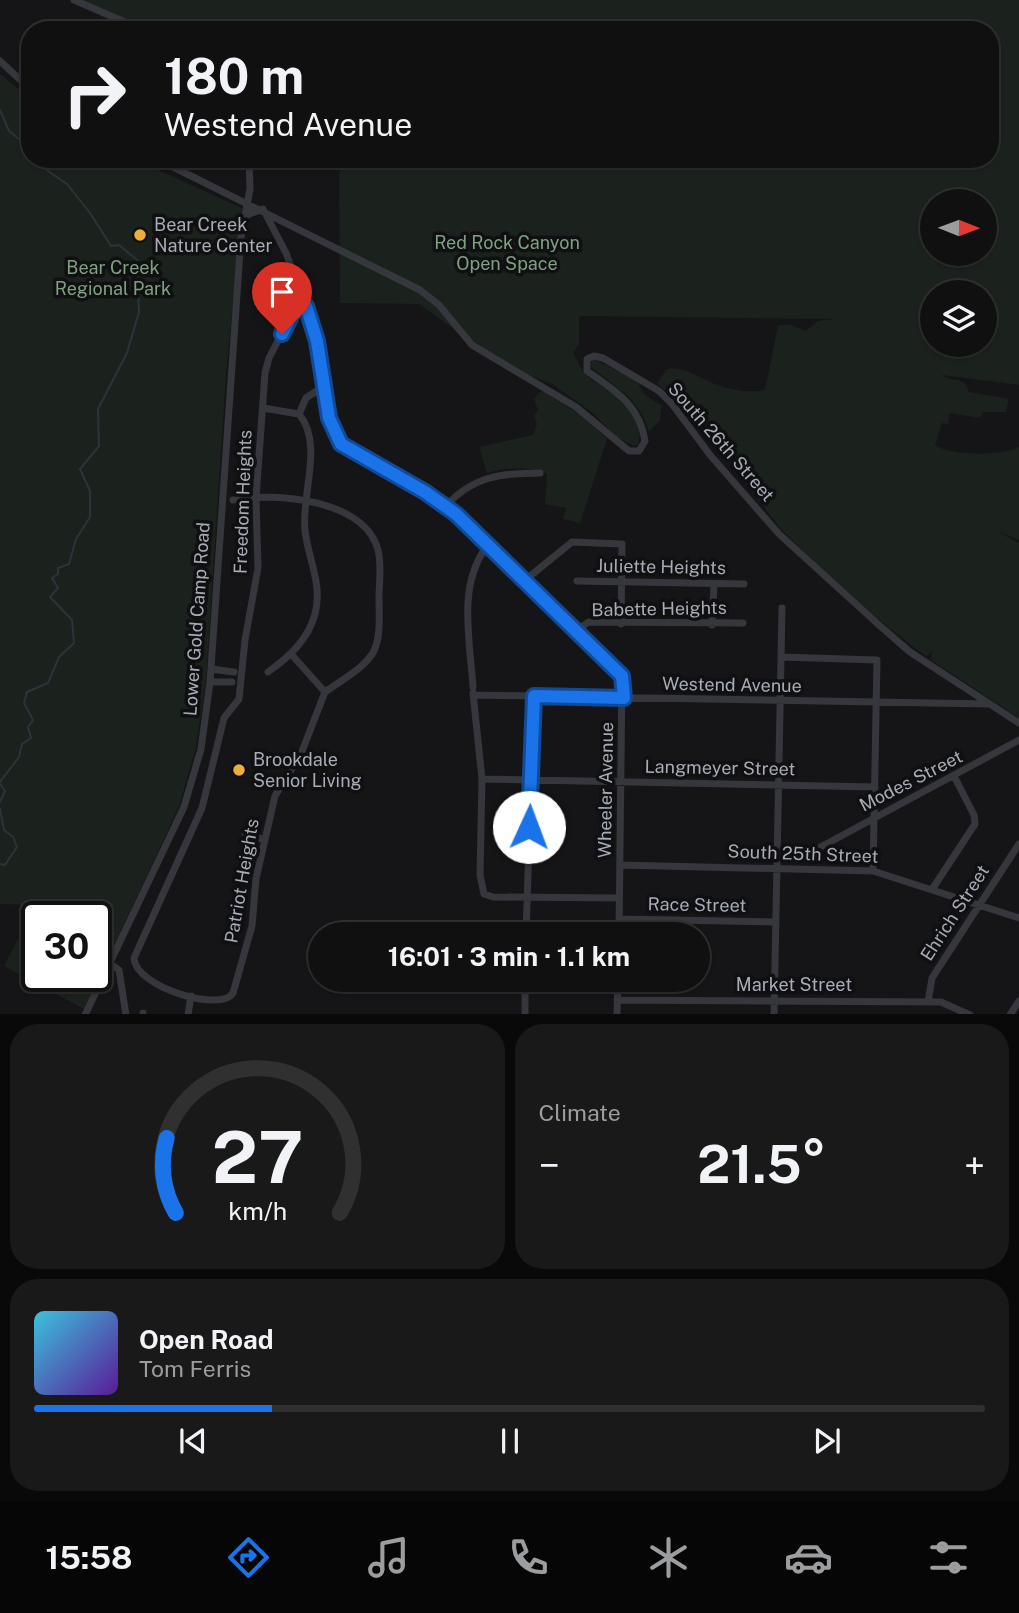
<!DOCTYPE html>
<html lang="en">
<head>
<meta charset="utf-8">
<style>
  :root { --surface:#101011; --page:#19191a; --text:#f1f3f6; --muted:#9c9d9f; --line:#303031; --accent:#1a73e8 }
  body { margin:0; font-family:"Public Sans",sans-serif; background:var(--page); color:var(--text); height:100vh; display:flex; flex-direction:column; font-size:26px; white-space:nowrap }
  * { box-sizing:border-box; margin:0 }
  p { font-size:23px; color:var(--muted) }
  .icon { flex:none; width:38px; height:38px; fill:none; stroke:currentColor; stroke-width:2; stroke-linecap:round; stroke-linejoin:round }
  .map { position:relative; height:1014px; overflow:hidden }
  .sheet { display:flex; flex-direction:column; gap:10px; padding:10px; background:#090909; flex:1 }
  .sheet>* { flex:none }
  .top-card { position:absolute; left:21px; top:21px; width:978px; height:147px; border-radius:28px; box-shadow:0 2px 5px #0004,0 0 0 2px var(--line); background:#101011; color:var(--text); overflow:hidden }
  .needle { width:46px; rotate:91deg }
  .tools { position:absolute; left:920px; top:189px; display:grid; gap:14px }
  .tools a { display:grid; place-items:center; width:77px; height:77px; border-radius:50%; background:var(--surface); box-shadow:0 2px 5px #0004,0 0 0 2px var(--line); font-size:35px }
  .speed { position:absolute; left:21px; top:901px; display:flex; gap:14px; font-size:35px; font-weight:700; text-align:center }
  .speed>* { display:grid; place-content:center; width:91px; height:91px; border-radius:50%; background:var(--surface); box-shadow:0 2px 5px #0004,0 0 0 2px var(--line); line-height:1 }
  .speed .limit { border:4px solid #111; border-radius:10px; background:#fff; color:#111 }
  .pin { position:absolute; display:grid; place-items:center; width:60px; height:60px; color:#fff; margin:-72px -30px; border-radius:50% 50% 50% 0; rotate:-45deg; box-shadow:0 0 7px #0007 }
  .pin .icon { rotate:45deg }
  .me { position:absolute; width:77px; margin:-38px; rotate:2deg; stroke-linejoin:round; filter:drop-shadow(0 0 5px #0008) }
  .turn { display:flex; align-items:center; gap:24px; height:147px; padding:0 28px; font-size:32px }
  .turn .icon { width:91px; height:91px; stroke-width:2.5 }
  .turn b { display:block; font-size:49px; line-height:60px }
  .big { font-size:52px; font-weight:700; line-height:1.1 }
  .sheet .tile { flex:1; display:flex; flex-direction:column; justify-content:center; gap:10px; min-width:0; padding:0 24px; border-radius:28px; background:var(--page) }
  .sheet .dial { align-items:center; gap:0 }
  .dial svg { height:182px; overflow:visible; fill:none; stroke:var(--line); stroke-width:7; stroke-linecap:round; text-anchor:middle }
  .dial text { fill:var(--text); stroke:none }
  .song { display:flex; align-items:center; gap:21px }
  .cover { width:84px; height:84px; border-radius:10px; background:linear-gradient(135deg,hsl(190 70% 55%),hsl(270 70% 35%)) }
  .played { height:7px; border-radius:4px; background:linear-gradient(90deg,var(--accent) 25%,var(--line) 25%) }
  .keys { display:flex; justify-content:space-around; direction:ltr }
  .heat { display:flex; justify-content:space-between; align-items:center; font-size:38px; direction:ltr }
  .sheet .tiles { flex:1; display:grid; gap:10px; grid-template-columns:1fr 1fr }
  .tile:last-child { grid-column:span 2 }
  .trip { position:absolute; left:308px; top:922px; width:402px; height:70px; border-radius:35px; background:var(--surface); box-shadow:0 2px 5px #0004,0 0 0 2px var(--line); font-weight:700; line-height:70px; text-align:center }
  .menu { display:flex; height:112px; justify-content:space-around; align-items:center; background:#060607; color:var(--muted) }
  .menu .icon { width:49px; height:49px }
  .menu .selected { color:var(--accent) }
  .menu b { font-size:32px; color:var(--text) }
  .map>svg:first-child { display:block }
</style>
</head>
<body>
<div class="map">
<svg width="1019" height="1015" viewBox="0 0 1019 1015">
  <rect width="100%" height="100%" fill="#151517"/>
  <path fill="#1b211c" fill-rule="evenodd" d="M81,0h938v385l-77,-10c9,8 23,0 27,17l40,7 -3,13h-23l-3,6 -30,-5 -2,11 -6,-1 -7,22c14,11 68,11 84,2v93l-24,-10 24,13v175l-88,-58 1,-10 -5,7c-52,-38 -100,-82 -146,-128l-90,-116 -34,-30 10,-14c19,-3 31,9 48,15 17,6 32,9 50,6l13,-65h13l15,6 12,-10 17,-2 -256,-3v28l-6,9c5,8 8,18 15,24 22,16 60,34 50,67l-4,2 -16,-8 -25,-25 -41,-29 -45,-17 -88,-63 -79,-1 -1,-144h651v-129h-841zM933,201h52v53h-52zM933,292h52v53h-52z
    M0,74l30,24v61h104l108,49 -16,167 -20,305 -10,67 -17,60 -95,202 -80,-43 32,-61 -36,-1zM37,917h59v59h-59z
    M592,358l46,23c3,13 13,19 24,24l-2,15 -11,12 -7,-18 -13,-17 -38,-30z
    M542,390l44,29 21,20 -27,84 -17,-4 3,-11 -21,-4 2,-30c-13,-8 -46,-6 -60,-1l-8,-26 54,-12 4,-11 -3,-9 4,-5 -4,-11z"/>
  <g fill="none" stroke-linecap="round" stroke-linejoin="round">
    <path stroke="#2b343a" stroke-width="2" d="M0,110l9,21 21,17
      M0,782l19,-25 3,-13 9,-6 -3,-11 5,-7 -9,-17 3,-11 21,-9 11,-26 15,-14 -2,-23 -22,-23 8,-9 -6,-10 6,-4v-6l11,-4 7,-25 14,-22v-26l-10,-22 19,-23 -1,-37 29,-56 12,-41 -2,-52 -18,-15 -8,1 -21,-33 -23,-29 -19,-13 -7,-12
      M0,784l5,7 -5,11
      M0,809l4,21 9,7 4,10 -12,18 -5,-1"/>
    <path stroke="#36373c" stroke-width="7" d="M74,0l69,30
      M0,61l30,28
      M157,159l263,131 19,15 33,40 104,62 53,44h10l6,-10c-5,-36 -30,-50 -58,-70v-12l7,-3 9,2 56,33 13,13 38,51 69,79 100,91 31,27 109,71
      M244,220l5,-6 14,-5 23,44 27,71 16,94 7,19 10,13 79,42 31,22 166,161 -3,259
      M263,408l36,6c25,30 2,80 6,116 3,29 18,54 10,84 -7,26 -26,43 -47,58
      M299,414l7,-16 18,-12
      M233,500c41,-8 132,-1 145,50 4,15 1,33 1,48 0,17 2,38 -5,53 -9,17 -34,30 -49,41
      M446,506c27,-30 56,-33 94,-33
      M524,581l48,-39 50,2 -1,80
      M577,581l167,3
      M712,625l2,-41
      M576,630l13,-8 154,1
      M291,654l34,38 -24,62 -26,42 -19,83 -4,47 -19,67c-12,20 -98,-6 -99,-35l68,-150 22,-90 15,-19 6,-59 13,-72 -2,-70 9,-125 4,-15 25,-48 12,-5
      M781,657l96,3 -4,211
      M211,669l23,3
      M210,682h22
      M473,687c-3,-46 -16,-102 14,-141
      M473,693l9,86 -2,96 4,19 9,3 126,1
      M473,695l517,9
      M482,779l393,8
      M245,833l19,7
      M817,849l202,-109
      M620,865l253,6 146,47
      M933,888l42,-64 -1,-9 -20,-39
      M619,919l157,3
      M526,934l8,-238
      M109,963l10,7 7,45
      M617,1000l324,2 29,13
      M928,1002l4,-24 87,-134
      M143,1013v2
      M85,1015l99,-208 17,-58 9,-67 31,-445 9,-48 -1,-30
      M188,1015l3,-19
      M525,1015v-35
      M617,1015l1,-35
      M774,1015l8,-407
      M1010,1015l9,-14"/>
  </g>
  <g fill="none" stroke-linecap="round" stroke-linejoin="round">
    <defs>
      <path id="route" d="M282,334l12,-24 12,-4 11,35 12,77 12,26 84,48 31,22 166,162 2,22 -90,-2 -5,131"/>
    </defs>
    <use href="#route" stroke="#114b97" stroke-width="18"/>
    <use href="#route" stroke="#1a73e8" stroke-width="12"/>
  </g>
  <g fill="#ecaf37" stroke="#101012" stroke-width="2.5">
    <circle cx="140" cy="235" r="7"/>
    <circle cx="239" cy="770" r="7"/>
  </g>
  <g text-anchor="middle" stroke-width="7" stroke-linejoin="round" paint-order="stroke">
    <g font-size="18" fill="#a7acb6" stroke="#101012" text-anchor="start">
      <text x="154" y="231">Bear Creek<tspan x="154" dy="21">Nature Center</tspan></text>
      <text x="253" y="766">Brookdale<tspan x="253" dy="21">Senior Living</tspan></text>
    </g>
    <g font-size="18" fill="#7fa181" stroke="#101012">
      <text x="507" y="249">Red Rock Canyon<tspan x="507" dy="21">Open Space</tspan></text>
      <text x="113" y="274">Bear Creek<tspan x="113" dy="21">Regional Park</tspan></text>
    </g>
    <g font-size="18" fill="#a7acb6" stroke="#101012">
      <text transform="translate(721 442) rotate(49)" y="6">South 26th Street</text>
      <text transform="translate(243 502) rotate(-88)" y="6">Freedom Heights</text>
      <text transform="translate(661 567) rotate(1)" y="6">Juliette Heights</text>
      <text transform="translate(659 609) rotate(-1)" y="6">Babette Heights</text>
      <text transform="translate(197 619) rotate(-86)" y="6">Lower Gold Camp Road</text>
      <text transform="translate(732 685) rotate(1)" y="6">Westend Avenue</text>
      <text transform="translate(720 768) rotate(1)" y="6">Langmeyer Street</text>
      <text transform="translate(911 781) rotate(-27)" y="6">Modes Street</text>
      <text transform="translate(606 790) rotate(-89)" y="6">Wheeler Avenue</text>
      <text transform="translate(803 854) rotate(2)" y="6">South 25th Street</text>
      <text transform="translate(242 881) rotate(-80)" y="6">Patriot Heights</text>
      <text transform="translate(697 905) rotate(1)" y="6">Race Street</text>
      <text transform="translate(955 913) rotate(-57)" y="6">Ehrich Street</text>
      <text x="794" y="991">Market Street</text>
    </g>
  </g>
</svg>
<div class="tools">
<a><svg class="needle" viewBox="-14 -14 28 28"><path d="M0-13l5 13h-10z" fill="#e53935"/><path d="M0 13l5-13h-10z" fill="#9c9d9f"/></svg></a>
<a><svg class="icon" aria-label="layers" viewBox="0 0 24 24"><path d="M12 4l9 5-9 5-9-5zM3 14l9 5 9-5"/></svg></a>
</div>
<div class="speed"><div class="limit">30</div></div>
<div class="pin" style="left:282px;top:334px;background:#d93025"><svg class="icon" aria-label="arrive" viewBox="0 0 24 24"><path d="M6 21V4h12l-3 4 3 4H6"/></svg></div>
<svg class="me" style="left:529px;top:827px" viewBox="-20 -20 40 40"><circle r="19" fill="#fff"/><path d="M0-13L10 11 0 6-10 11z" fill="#1a73e8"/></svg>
<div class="trip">16:01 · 3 min · 1.1 km</div>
<div class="top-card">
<div class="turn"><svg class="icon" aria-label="right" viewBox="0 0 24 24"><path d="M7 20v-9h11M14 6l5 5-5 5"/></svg><div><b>180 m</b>Westend Avenue</div></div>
</div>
</div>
<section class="sheet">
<div class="tiles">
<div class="tile dial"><svg viewBox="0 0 100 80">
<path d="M14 69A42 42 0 1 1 86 69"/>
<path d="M14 69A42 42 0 0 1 10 36" stroke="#1a73e8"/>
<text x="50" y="56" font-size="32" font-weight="700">27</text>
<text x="50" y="72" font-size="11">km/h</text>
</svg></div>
<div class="tile"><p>Climate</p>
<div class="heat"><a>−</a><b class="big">21.5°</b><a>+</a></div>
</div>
<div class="tile">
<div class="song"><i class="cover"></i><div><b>Open Road</b><p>Tom Ferris</p></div></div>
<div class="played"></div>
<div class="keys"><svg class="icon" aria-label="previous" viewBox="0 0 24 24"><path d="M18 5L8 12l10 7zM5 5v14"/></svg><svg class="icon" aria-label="pause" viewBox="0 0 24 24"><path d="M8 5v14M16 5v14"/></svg><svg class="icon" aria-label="next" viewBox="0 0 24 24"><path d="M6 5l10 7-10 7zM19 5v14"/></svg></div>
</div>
</div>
</section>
<nav class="menu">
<b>15:58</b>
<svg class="icon selected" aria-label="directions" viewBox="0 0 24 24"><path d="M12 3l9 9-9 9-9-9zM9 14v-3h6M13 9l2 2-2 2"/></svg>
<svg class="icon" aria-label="music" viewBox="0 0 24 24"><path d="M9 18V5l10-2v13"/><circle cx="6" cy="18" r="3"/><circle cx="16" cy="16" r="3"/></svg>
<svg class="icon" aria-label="phone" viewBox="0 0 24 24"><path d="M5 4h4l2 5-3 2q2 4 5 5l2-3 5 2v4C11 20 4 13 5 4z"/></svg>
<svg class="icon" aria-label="climate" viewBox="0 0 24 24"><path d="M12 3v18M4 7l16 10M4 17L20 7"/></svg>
<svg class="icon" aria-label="car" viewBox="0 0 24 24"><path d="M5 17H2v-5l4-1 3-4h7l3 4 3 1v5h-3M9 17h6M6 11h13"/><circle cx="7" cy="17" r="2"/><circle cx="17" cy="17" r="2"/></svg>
<svg class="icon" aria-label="filters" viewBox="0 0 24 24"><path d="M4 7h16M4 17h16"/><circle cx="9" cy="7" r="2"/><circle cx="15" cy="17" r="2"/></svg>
</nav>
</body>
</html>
